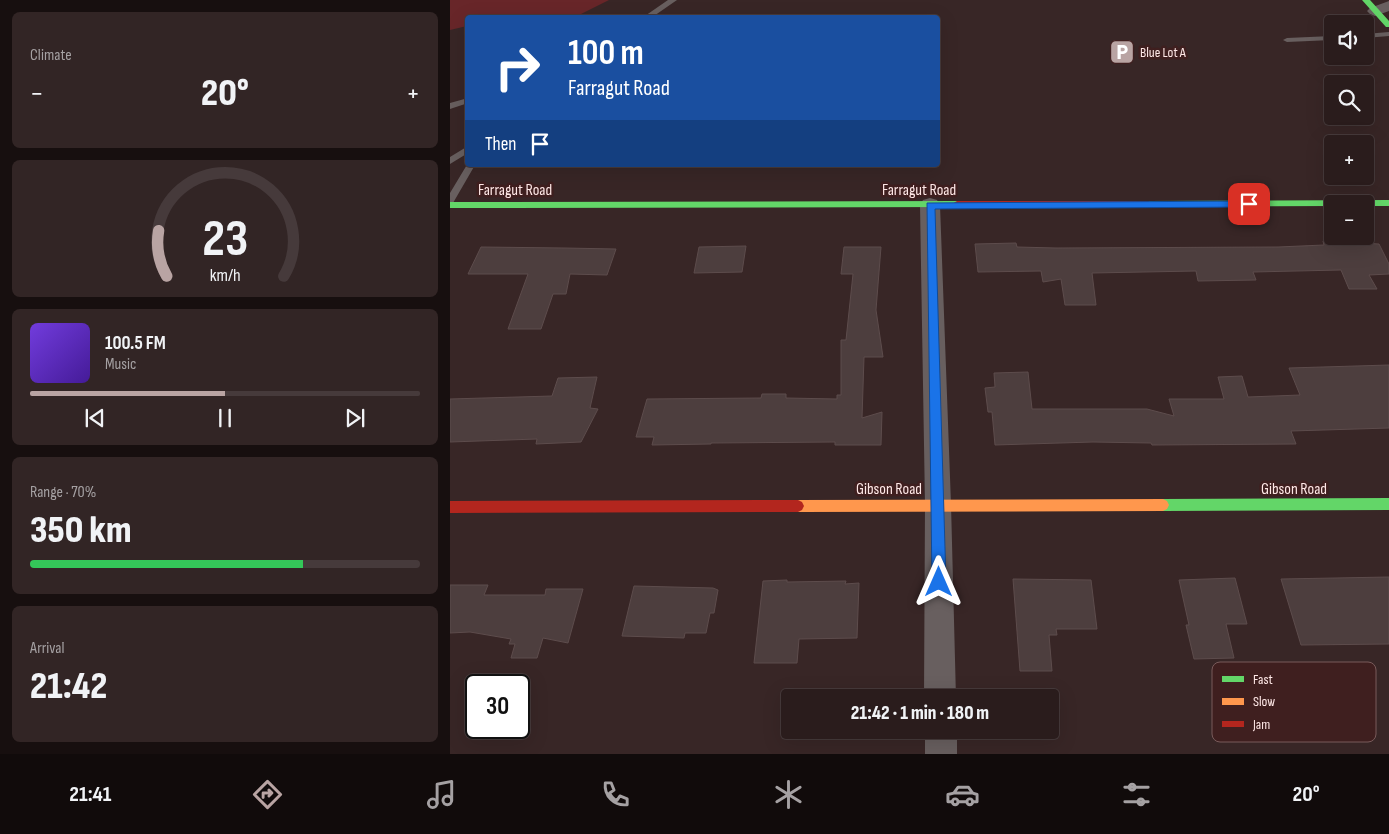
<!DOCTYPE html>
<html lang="en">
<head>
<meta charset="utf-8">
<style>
  :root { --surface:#2a1c1c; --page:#322525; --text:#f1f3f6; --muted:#a5a1a3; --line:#463a3b; --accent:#b9a4a3 }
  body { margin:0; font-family:"Sofia Sans Condensed",sans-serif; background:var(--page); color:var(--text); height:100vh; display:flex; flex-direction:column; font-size:19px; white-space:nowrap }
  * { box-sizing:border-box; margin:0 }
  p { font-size:16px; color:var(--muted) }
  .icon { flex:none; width:28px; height:28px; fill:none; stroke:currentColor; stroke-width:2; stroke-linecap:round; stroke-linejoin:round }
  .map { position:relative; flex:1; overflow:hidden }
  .panel { display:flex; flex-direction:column; gap:12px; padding:12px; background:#170f0f; width:450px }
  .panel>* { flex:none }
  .guide { position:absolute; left:15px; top:15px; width:475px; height:152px; border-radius:5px; box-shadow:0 5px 20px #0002,0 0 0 1px var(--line); background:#1a4fa0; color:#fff; overflow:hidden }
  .tools { position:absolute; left:874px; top:15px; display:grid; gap:10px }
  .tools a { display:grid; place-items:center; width:50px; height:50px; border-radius:5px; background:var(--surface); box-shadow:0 5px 20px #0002,0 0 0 1px var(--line); font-size:25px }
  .speed { position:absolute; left:15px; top:674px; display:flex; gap:10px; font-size:25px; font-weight:700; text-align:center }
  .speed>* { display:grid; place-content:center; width:65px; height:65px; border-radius:50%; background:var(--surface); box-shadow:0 5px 20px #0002,0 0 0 1px var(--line); line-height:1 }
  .speed .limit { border:2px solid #111; border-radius:8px; background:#fff; color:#111 }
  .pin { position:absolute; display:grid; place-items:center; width:42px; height:42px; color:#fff; margin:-21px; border-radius:10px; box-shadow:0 2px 8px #0006 }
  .me { position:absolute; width:55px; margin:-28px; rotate:0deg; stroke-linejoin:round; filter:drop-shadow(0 0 4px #0008) }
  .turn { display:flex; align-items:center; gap:18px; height:105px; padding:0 20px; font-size:22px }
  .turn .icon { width:65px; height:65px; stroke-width:2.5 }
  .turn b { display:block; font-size:35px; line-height:42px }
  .then { display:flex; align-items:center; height:48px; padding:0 20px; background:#0003; gap:10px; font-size:19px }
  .big { font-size:38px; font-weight:800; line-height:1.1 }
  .panel .tile { flex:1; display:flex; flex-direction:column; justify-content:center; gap:8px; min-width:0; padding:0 18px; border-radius:8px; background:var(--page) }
  .panel .dial { align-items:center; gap:0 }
  .dial svg { height:130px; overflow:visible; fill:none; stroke:var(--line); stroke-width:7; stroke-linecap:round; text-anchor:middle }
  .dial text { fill:var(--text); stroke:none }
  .song { display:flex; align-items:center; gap:15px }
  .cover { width:60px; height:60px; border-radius:8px; background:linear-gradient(135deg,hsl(260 70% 55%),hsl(260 70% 35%)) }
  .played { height:5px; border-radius:2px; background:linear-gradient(90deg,var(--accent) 50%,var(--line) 50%) }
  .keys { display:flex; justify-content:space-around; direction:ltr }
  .heat { display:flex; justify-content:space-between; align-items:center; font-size:28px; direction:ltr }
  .charge { height:8px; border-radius:4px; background:linear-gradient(90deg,#34c759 70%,var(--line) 0) }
  .trip { position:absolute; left:331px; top:689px; width:278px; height:50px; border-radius:5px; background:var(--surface); box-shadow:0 5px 20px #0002,0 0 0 1px var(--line); font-weight:800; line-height:50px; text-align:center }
  .dock { display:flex; height:80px; justify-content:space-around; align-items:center; background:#110b0b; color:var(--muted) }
  .dock .icon { width:35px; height:35px }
  .dock .current { color:var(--accent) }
  .dock b { font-size:22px; color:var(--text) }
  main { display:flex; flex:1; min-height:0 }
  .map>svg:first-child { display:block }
</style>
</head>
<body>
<main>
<section class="panel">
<div class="tile"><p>Climate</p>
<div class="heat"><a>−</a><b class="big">20°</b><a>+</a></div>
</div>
<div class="tile dial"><svg viewBox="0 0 100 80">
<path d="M14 69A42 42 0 1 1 86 69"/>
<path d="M14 69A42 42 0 0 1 9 41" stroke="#b9a4a3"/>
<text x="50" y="56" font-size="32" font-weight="700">23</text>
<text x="50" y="72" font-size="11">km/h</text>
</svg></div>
<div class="tile">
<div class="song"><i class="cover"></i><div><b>100.5 FM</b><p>Music</p></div></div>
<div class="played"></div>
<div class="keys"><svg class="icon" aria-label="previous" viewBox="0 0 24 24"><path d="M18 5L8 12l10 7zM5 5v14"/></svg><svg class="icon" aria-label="pause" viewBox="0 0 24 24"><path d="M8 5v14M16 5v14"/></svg><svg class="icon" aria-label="next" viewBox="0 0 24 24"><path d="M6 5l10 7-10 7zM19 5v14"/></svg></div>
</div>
<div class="tile"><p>Range · 70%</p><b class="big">350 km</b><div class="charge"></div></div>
<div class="tile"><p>Arrival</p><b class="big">21:42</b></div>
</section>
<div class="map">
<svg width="939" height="754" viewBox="0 0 939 754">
  <rect width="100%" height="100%" fill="#382626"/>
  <path fill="#682629" d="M0,0h159l-34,17 -107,1 -1,8 -17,4z"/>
  <path fill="#4d3e3e" stroke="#5d4c4c" d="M873,241l56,3 10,20v10l-20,1 8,14h-28l-8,-19 -88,2 3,8 -58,1 -2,-10 -104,2 4,32h-31l-4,-26 -18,3 -2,-11 -63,1 -3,-28 41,-1 1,4 39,1 222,-1 46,-2z
    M296,246l-4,26 -48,1 5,-26z
    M31,247l83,1 52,1 -9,26 -37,-1 -4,20h-13l-12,35h-33l20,-55h-60z
    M394,247h37l-5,63 7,47h-19l-2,61 20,-6 -1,33h-46v-3l-124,1v1l-59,1 2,-8h-18l11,-38 114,-1 1,-4h24v4l51,1v-4h4v-55h5l7,-66h-12z
    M939,365v63l-98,3 5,13 -144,1 -1,-2 -58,-1 -98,3 -3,-33h-4l-3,-24 10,-1 -1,-14 34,-1 4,37h115l27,7 -5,-17h55l-6,-22 24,-1 6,21 52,-2 -11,-27z
    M147,377l-7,31 8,1 -17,33 -45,2 1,-5 -87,3v-43l102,-3 6,-18z
    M939,577v67l-88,1 -20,-66z
    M785,578l12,46h-21l8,34 -40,1 -8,-34h3l-10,-45z
    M563,579l78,1 6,49h-41l1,6h-8l3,36h-32z
    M337,580v2l59,-1 -1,3 14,-1 -2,55 -58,1 -2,24h-43l9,-82z
    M0,585h38l-4,10h61l1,-6h37l-15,54 -25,-5 -6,20h-26l4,-14h-6l2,-5 -41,-7 -20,1z
    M184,586l79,2 5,2 -4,23h-4l-4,20h-21l-1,5 -62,-2z"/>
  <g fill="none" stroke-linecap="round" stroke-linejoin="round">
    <path fill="#685f5f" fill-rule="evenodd" d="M218,0h9l-26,18h-9z
      M939,32v4l-24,2v-4z
      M882,36v4l-45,2 -4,-2 4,-2z
      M18,98v5l-18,6v-6z
      M18,146v7l-18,11v-7z
      M18,163v2h7l-22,38 -3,1v-11z"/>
    <path fill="#685f5f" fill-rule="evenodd" d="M939,1v10l-14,5 -5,-2 -3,-3 3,-3z
      M480,198l7,2 3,5 11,299 5,194h-32l1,-194 -5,-299 3,-5z
      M475,730h32v24h-32z"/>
    <path fill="#63d668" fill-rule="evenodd" d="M912,0h8l19,21v6h-3z
      M939,200v6h-24v-2h-33v2l-184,1 -5,-3 5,-3z
      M507,201l5,3 -5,3 -507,1v-6z
      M939,498v12l-226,1 -4,-2 -2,-4 2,-4 4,-2z"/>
    <path fill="#ff974d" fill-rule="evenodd" d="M713,499l4,2 2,4 -2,4 -4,2 -365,1 -4,-2 -2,-4 2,-4 4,-2z"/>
    <path fill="#b3261e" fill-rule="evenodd" d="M507,201h191l5,3 -5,3h-191l-5,-3z
      M348,500l4,2 2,4 -2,4 -4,2 -348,1v-12z"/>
  </g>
  <path fill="#1a73e8" stroke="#114b97" d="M799,201l5,3 -5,3 -314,2 11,373 -2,4 -5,2 -5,-2 -2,-4 -5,-379z"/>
  <defs>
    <symbol id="parking-square" viewBox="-11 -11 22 22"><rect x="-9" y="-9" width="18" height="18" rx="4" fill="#b9a4a3" stroke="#3f1f1f"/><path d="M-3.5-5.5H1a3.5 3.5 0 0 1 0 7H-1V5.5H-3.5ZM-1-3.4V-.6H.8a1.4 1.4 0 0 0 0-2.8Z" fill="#fff"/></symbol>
  </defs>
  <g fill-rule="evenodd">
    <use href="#parking-square" x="658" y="38" width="28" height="28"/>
  </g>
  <g text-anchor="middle" stroke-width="5" stroke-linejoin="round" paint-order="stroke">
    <g font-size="14" fill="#ffe8e7" stroke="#3f1f1f" text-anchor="start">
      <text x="690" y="57">Blue Lot A</text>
    </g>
    <g font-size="16" fill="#ffe8e7" stroke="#3f1f1f">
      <text x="65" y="195">Farragut Road</text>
      <text x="469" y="195">Farragut Road</text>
      <text x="439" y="494">Gibson Road</text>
      <text x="844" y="494">Gibson Road</text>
    </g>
  </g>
  <rect x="762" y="662" width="164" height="80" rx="8" fill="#3f1f1f" stroke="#795b5b" stroke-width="1"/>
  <rect x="772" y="676" width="22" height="6" fill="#63d668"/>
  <rect x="772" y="698" width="22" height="7" fill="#ff974d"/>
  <rect x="772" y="721" width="22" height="6" fill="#b3261e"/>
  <g font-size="14" fill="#ffe8e7">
    <text x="803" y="684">Fast</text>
    <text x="803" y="706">Slow</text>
    <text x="803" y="729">Jam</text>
  </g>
</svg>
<div class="tools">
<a><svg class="icon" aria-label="sound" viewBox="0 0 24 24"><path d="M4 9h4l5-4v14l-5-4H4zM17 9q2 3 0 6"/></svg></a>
<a><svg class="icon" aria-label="search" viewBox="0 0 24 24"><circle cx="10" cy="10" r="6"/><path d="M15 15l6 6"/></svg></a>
<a>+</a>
<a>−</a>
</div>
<div class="speed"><div class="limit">30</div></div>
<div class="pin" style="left:799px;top:204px;background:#d93025"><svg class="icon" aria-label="arrive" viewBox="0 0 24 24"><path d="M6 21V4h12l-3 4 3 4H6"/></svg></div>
<svg class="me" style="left:489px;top:582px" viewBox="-20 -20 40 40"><path d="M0-17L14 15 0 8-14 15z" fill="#1a73e8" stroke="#fff" stroke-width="4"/></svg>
<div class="trip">21:42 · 1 min · 180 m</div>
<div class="guide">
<div class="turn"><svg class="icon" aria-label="right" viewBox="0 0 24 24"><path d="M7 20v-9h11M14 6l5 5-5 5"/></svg><div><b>100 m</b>Farragut Road</div></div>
<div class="then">Then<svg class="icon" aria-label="arrive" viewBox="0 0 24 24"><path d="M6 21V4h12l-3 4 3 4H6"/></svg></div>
</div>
</div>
</main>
<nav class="dock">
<b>21:41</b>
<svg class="icon current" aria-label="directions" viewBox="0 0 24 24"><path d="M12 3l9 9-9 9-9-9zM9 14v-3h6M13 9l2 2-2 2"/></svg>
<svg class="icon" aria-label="music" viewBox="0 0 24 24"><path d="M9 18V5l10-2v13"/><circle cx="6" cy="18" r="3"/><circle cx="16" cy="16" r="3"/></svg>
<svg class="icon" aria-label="phone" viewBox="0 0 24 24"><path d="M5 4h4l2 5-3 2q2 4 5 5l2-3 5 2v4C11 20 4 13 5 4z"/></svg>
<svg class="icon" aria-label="climate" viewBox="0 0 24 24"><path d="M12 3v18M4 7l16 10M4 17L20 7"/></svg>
<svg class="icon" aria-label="car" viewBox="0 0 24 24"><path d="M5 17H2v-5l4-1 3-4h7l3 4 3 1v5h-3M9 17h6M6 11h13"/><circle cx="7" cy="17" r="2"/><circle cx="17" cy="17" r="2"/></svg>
<svg class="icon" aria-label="filters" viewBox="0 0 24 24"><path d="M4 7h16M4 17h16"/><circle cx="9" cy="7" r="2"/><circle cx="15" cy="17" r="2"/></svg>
<b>20°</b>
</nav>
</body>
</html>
